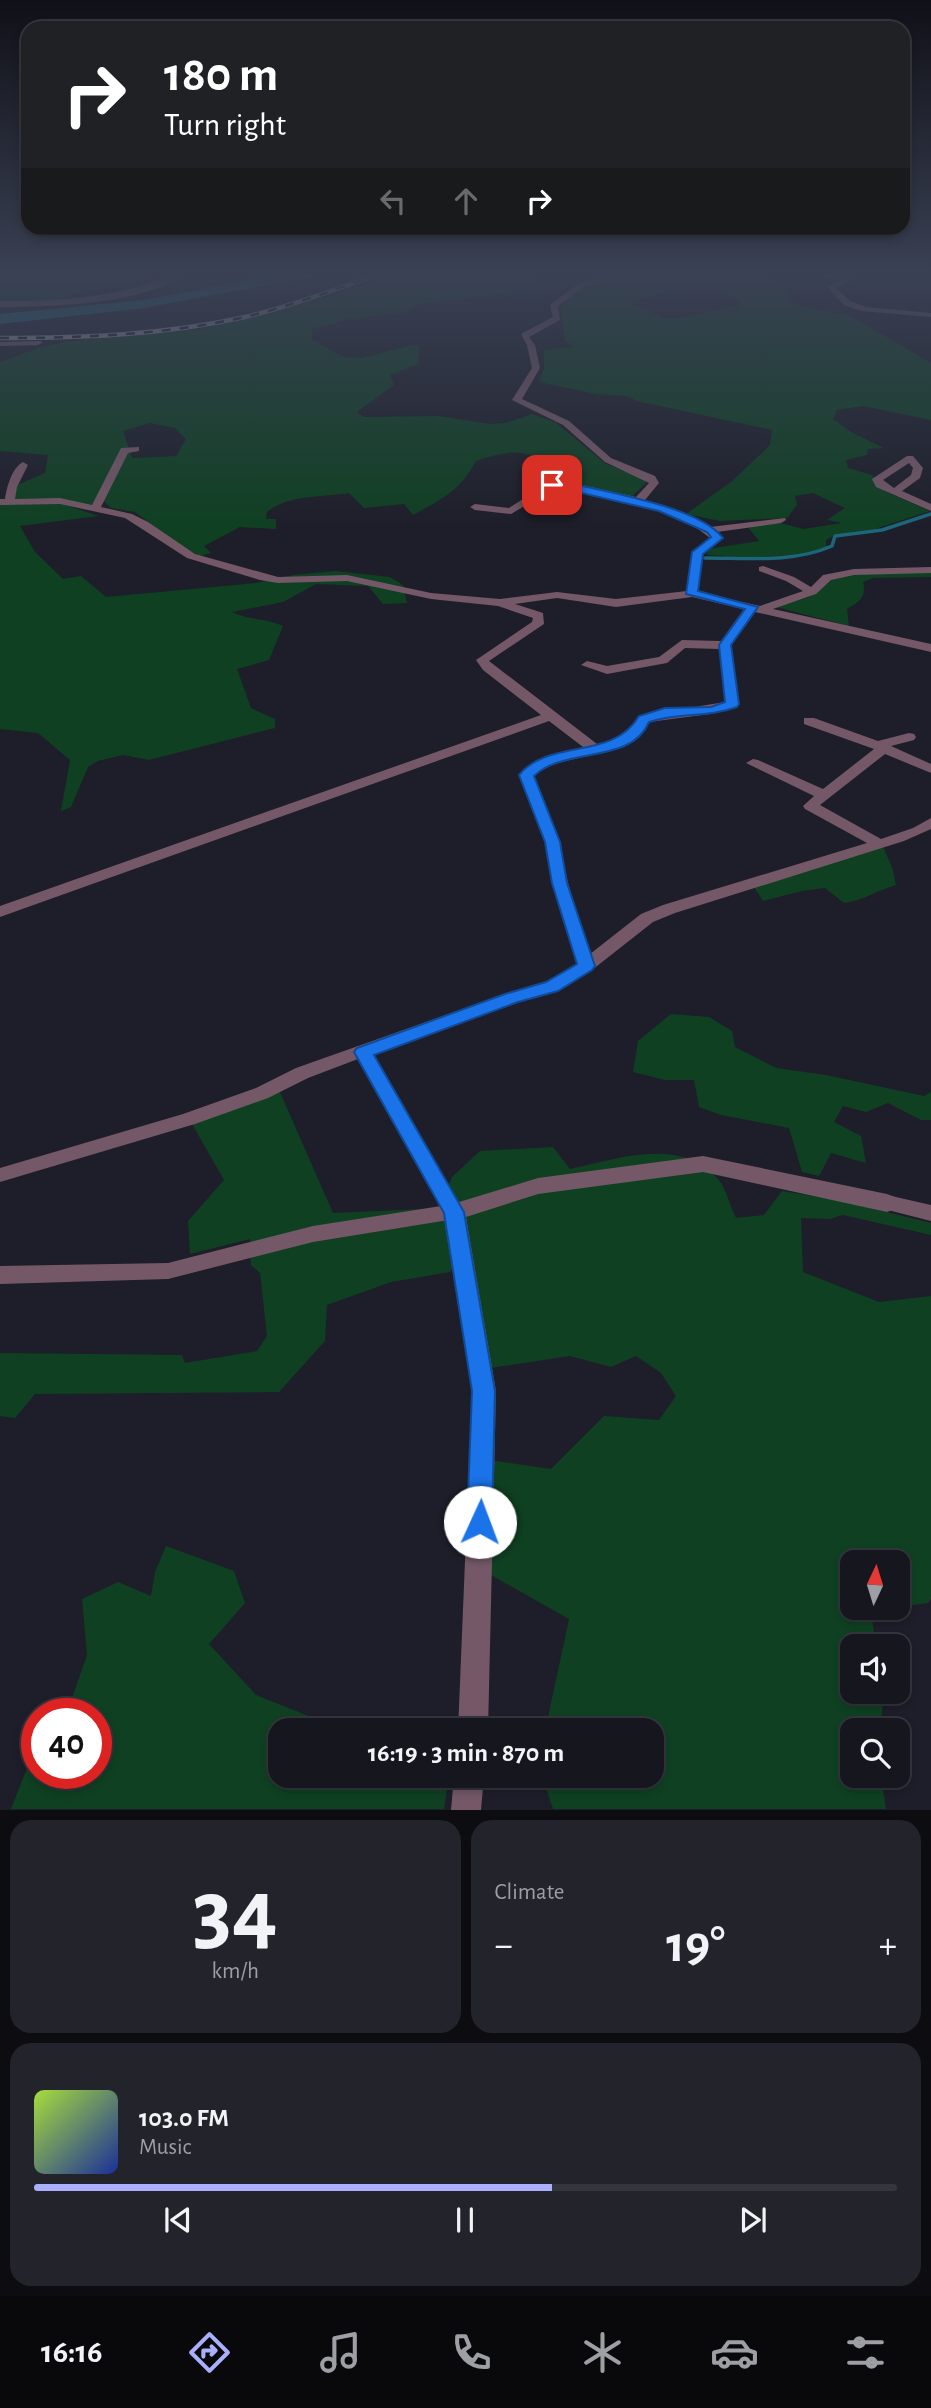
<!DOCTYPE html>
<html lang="en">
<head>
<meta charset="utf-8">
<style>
  :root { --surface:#16161f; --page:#23232c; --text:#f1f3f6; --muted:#9e9fa4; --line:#35353d; --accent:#aaaffb }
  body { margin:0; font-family:"Alegreya Sans",sans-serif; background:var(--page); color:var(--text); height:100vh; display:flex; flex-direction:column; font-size:26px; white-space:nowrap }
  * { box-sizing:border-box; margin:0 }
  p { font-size:23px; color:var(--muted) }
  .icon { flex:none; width:38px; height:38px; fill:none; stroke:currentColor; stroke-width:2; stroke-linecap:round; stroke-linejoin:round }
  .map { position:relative; height:1810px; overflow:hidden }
  .drawer { display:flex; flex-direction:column; gap:10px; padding:10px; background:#0c0c11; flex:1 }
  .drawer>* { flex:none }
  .top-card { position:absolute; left:21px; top:21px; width:889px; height:214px; border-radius:21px; box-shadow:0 4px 10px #0003,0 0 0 2px var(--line); background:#202124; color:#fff; overflow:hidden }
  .needle { width:46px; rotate:4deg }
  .fabs { position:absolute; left:840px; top:1550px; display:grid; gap:14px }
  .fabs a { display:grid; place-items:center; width:70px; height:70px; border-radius:14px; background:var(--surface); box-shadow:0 4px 10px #0003,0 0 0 2px var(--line); font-size:35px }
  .speed { position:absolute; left:21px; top:1698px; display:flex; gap:14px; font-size:35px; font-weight:700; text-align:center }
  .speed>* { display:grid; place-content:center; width:91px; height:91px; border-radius:50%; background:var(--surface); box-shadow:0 4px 10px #0003,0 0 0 2px var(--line); line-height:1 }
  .speed .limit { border:10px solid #d22; background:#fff; color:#111 }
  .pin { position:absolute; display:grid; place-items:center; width:60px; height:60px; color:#fff; margin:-30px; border-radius:14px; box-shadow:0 4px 10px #0006 }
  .me { position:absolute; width:77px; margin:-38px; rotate:2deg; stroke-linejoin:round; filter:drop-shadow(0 0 5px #0008) }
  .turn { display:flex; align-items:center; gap:24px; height:147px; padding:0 28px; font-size:32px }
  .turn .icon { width:91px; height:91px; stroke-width:2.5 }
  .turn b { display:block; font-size:49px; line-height:60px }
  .lanes { display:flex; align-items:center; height:66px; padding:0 28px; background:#0003; justify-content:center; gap:35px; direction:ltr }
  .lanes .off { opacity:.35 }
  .big { font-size:52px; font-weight:700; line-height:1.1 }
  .drawer .card { flex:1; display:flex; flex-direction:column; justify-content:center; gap:10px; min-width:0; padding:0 24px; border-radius:21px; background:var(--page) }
  .drawer .dial { align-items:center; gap:0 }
  .dial b { font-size:91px; line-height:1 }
  .song { display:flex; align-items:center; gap:21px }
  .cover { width:84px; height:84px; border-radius:10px; background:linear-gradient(135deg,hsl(80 70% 55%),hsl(230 70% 35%)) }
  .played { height:7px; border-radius:4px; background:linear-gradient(90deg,var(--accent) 60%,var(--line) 60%) }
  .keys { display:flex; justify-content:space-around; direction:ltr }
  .heat { display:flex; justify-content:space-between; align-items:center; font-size:38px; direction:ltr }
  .drawer .tiles { flex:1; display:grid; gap:10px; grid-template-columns:1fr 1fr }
  .card:last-child { grid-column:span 2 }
  .trip { position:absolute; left:268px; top:1718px; width:396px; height:70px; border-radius:21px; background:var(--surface); box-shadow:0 4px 10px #0003,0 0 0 2px var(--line); font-weight:700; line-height:70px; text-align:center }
  .dock { display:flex; height:112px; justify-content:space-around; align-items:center; background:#09090c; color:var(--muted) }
  .dock .icon { width:49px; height:49px }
  .dock .on { color:var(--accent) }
  .dock b { font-size:32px; color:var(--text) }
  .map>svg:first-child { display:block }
</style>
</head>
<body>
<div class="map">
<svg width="931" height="1810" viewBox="0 0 931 1810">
  <rect width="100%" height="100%" fill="#1d1e29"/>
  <path fill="#0f4022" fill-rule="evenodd" d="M0,273h160l-14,6 -57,11 -33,11 -56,4z
    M393,273h98l-4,7 43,-3 20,7 -2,4 -130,16 -13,8 -56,7 -37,10 -1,10 32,18 19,1 50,-13 7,2 -1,17 -28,11 4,10 -37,27 7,5 74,-1 52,8 16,-1 26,-9 23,8 51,42 38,14 2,5 -17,16 -97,-24 14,-10c-22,-20 -45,-12 -70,-4 -16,30 -34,38 -63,54l-9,-11 -40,4 -15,-15c-25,4 -63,2 -82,19l-1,7h10v10l-36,-2 -36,19 7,7 -11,3 -20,-10 -45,-34 -24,-4 -12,-12 -8,10 -29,-7h-48l1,-13 30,-13 3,-18 -48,-4v-89l39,-14 27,-6 137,-13 131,-34zM150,423l25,5 11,11 -10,17 -44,2 -9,-27z
    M627,273h129l27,12 8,17 8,4 51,10 81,47v57l-68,-14 -26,4 -4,9 18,13 33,16 -16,1 -1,6 -21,5 2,8 24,7 12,16 46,20 -55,18 -38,5 -11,6v7c-37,13 -81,10 -119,8l1,-6 51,-8 -12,-15 30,-4 26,7 39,-6 -15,-3 18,-12 -32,-15 -18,3 2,9 -10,13 -67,3 -34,-7 45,-32 39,-37 2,-15 -135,-29 -10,-5 -31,-2 -52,-11 -5,-3 5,-11v-19l30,-3 -9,-6 -4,-33 15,-16 22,-10zM706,288l14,2 20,10 1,5 -62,13h-14l-35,-14c21,-11 52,-15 76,-16z
    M0,503h60l38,13 -78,10 15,26 28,27 18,-3 25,21 150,-14 37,-8 42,-4 55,6 13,8 4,18 -24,1 -15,-18 -52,-2 -33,18 -51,10c16,8 34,6 51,14l-14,34 -32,9 14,39 24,11v9l-126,32 -26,-5 -25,6 -10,6 -17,40 -10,4 9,-51 -32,-27 -38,-4z
    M931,572v5l-58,1 -10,4c4,15 -4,20 -16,27l2,17 -73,-19 33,-10 22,-18 10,-4z
    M883,847l9,20 4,18c-18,5 -34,16 -52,18l-19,-15 -23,3 -39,10 -9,-14z
    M671,1014l38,3 23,14 3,16 41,21 50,7 98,21 7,-4v28h-10l-33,-17 -22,9 -23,-6 -9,16 27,14 5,27 -35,-10 -12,23 -17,-4 -13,-44 -68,-13 -22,-8 -5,-27h-29l-32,-8 5,-31z
    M279,1090l54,123 113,-5 15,50 -11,14 -59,10 -64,23 -2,36 -46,51 -244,2 -20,24 -15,-2v-63l182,2 3,8 72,-12 10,-15 -7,-63 -9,-8 -1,-26 -60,15 -2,-33 36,-41 -32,-56z
    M553,1147l17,22c48,-10 110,-33 148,10 8,9 12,27 18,39l28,-3 18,-24 56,9 93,23v12l-88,-20 -13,4 -29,-1 2,54 76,30 52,-6v303l-3,4 -30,4v-44h-46v45h36l-17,3 5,36h-24v45h31v4l-2,35h-29v45h29l5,33h-333l-11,-33h109v-45h-106l24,-112 -78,-44 -21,-118 81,12 53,-53 55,4 17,-24 -15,-23 -25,-17 -25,11 -41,-11 -79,12 -43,-181 4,-10 28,-26z
    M166,1546l68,25 11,32 -36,41 47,51 55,22 106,14h-137v45h169l-5,33h-433l18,-46 8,-11v21h59v-60h-32l6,-9 17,-49 -5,-56 36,-17 33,14 4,-24z"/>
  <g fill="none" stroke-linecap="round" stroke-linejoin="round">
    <path stroke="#1c6679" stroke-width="3.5" d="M705,558c42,0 88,5 127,-12l3,-10 47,-6 49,-16"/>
    <path fill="#1c6679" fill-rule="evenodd" d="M286,273h31l-7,4 -166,31 -144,16v-10l144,-14z"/>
    <path fill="#745867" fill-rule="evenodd" d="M609,273h13l-38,14 -26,19 2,14 -31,17 6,8 5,23 -18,31 47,22 42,37 44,18 4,7 -14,17 41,14 24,13 75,-9 1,2 -5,3 -64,9 5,6 -19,15 -5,39 62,14 43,-15 -17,-10 -27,-10v-4l4,-1 31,11 17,10 12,-12 31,-6 77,-2v6l-77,2 -23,5 -15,14 -43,15 158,35v8l-176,-40 -24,33 8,59 -2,3 -27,7 -61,8c-22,41 -82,27 -116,54l26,66 9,41 22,71 51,-40 22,-9 204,-62 -62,-34 -2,-3 11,-10 -68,-33 7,-4 5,1 65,29 51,-40 -70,-25v-6h10l64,23 31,-8 5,1 2,3 -2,3 -23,6 40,18v9l-46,-19 -65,51 61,34 32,-11 18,-10v11l-27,12 -229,72 -22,9 -61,48 -34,20 -41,12 -144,52 88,152 3,6 -3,6 -148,24 -145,37 -168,5v-18l168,-3 145,-37 128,-20 -83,-147 -50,19 -40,20 -73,26 -195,58v-14l183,-54 73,-26 40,-20 209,-74 41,-12 31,-18 -25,-81 -7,-41 -26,-67c16,-18 42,-22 64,-28l-34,-26 -549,196v-11l541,-191 -58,-45 -7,-10 56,-38 1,-4 -35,-12 -67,-7 -84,-18 -69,2 -18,-3 -73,-22 -62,-40 -65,-14 -60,1v-6h5c2,-13 7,-31 18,-37l5,3 -11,22 -2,12 45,-1 32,7 29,-57 18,-1v4l-11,2 -27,54 31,7 16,8 47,32 83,23 69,-2 84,18 69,6 57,-7 59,7 71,-8 5,-39 18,-14c-38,-32 -99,-41 -147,-51l-8,1 -44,26 -36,-4 -5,-3 5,-3 34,4 39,-25 -23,-5 -1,-2 5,-3 107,24 13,-14 -44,-21 -42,-37 -51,-25 20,-32 -5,-23 -6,-11 32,-17 -3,-12 29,-22zM692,597l52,12 -23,32 -39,-1 -23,17 -52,9 -20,-5 -6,4 26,9 60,-11 18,-15 34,1 6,53 -86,14c-11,17 -23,24 -42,28l-108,-83 55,-37 -1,-11 -28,-9 42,-6 59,9z
      M804,273l46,4v4l-14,7 14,13 16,6 65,6v4l-69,-6 -18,-6 -17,-18 12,-7z
      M41,341l1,2 -4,2 -38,1v-4z
      M907,456h6l10,12 -3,10 -18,13 29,13v7l-55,-24 -4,-8zM909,463l4,5 -2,7 -17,13 -11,-8z
      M887,1195l44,10v16l-51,-13 -3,-5 3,-5z"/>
    <path fill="#745867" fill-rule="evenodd" d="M177,273h12c-46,31 -135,34 -189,34v-6c61,1 121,-4 177,-28z
      M703,1156l184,38 8,3 3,6 -3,6 -8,3 -184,-40 -165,22 -72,23 30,174 -8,340h-30l14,-340 -29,-179 3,-6 92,-28z
      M454,1776h30l-3,34h-30z"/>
    <defs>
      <path id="rail" d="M0,338c82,0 164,-3 245,-21 46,-11 92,-28 137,-44"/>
    </defs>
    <use href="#rail" stroke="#9e9fa8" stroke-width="4.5"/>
    <use href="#rail" stroke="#1d1e29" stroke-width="2.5" stroke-dasharray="9" stroke-linecap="butt"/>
  </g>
  <linearGradient id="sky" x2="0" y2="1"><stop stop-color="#101017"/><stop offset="0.52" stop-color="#3a4154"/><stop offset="1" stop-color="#3a4154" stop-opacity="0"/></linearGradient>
  <rect width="931" height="527" fill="url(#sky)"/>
  <path fill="#1a73e8" stroke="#114b97" stroke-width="2" d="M561,481c40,10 138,25 162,57l-20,16 -5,37 60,16 -27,38 8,59 -2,3c-30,11 -58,5 -88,15 -18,43 -84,24 -115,54l26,66 7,41 28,83 -3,4 -34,21 -40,11 -144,53 90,157 31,179 -3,131 -4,8 -8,3 -9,-3 -4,-8 5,-131 -28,-178 -90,-161 3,-4 148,-54 41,-12 31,-18 -25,-81 -7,-41 -26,-67c30,-37 94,-14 120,-59l26,-8 46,-1 14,-5 -6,-57 26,-36 -59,-15 6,-42 19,-15 -4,-5 -48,-21 -112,-26z"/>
</svg>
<div class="fabs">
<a><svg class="needle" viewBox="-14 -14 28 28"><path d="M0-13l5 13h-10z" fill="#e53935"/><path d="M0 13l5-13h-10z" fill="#9e9fa4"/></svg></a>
<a><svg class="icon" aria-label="sound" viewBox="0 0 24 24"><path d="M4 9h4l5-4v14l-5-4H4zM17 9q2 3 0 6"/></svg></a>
<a><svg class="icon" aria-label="search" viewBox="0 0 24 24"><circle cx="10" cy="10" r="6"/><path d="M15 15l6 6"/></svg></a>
</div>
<div class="speed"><div class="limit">40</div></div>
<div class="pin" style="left:552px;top:485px;background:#d93025"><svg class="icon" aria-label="arrive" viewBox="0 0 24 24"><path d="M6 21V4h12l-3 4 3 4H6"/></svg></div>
<svg class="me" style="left:480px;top:1522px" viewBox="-20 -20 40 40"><circle r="19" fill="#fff"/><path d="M0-13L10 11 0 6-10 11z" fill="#1a73e8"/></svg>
<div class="trip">16:19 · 3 min · 870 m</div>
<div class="top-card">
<div class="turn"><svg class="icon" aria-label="right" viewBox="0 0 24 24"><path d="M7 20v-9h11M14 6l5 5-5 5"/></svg><div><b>180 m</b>Turn right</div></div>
<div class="lanes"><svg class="icon off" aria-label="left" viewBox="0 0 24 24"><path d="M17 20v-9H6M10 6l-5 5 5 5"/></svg><svg class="icon off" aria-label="ahead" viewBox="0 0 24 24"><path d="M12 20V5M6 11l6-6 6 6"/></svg><svg class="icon" aria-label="right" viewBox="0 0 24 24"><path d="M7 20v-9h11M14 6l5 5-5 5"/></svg></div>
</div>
</div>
<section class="drawer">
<div class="tiles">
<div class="card dial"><b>34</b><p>km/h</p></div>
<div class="card"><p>Climate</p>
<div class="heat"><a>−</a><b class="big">19°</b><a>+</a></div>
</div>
<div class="card">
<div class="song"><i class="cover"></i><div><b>103.0 FM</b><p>Music</p></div></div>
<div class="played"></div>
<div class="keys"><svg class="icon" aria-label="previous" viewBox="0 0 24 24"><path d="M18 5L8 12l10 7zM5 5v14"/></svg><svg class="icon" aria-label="pause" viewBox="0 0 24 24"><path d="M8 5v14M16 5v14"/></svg><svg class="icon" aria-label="next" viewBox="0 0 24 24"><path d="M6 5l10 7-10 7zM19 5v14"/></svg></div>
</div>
</div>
</section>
<nav class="dock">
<b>16:16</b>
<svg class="icon on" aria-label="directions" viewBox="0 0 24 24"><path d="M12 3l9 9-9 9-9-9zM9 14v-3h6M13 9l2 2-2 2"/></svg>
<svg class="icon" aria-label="music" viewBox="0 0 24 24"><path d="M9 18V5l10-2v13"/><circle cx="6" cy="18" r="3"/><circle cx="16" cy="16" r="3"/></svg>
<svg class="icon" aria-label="phone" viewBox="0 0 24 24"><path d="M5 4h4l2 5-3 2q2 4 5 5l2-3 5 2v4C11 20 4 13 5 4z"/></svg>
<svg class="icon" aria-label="climate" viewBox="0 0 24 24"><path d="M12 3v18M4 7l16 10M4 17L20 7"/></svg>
<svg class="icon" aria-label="car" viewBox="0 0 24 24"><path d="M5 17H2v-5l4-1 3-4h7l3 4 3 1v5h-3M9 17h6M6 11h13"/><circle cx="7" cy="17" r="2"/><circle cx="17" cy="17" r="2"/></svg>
<svg class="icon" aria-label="filters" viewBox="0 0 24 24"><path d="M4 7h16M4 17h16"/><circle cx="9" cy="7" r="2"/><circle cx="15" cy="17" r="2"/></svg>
</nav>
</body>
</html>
